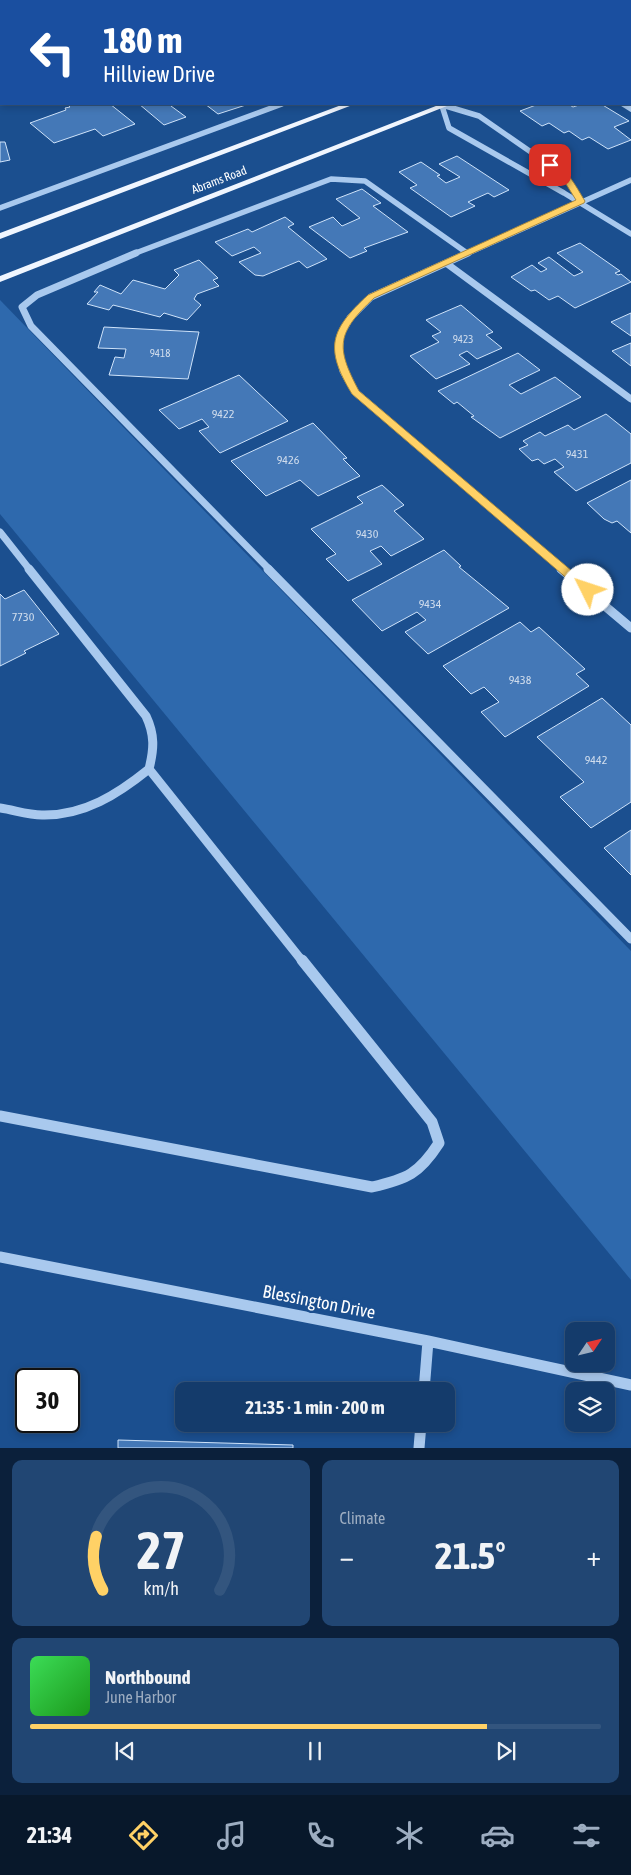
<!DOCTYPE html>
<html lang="en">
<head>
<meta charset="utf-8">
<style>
  :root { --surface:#143b6b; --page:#214673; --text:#f1f3f6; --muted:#9dadc1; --line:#33557e; --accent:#ffd166 }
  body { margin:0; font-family:"Asap Condensed",sans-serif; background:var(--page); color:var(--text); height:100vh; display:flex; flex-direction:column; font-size:19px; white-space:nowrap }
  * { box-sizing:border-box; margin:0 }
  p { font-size:16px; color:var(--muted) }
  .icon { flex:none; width:28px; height:28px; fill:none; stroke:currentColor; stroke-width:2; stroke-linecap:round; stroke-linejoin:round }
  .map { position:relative; height:1448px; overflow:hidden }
  .panel { display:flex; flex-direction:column; gap:12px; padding:12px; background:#0b203b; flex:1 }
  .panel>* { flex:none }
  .hud { position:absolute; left:0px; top:0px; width:631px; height:105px; box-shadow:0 2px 8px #0003,0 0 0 1px var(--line); background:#1a4fa0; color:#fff; overflow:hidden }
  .needle { width:32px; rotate:55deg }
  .tools { position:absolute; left:565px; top:1322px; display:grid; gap:10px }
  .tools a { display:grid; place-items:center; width:50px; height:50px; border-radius:10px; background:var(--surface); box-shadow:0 2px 8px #0003,0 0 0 1px var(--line); font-size:25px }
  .speed { position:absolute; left:15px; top:1368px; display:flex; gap:10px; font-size:25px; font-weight:700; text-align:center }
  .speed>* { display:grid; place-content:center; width:65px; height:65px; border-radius:50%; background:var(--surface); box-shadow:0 2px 8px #0003,0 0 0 1px var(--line); line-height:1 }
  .speed .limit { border:2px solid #111; border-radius:8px; background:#fff; color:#111 }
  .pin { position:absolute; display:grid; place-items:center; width:42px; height:42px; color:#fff; margin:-21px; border-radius:10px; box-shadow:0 2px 8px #0006 }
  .me { position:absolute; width:55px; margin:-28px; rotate:311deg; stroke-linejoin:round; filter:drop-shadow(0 0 4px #0008) }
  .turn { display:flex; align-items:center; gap:18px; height:105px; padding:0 20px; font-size:22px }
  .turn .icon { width:65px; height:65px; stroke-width:2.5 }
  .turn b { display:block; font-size:35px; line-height:42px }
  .big { font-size:38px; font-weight:700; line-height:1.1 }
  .panel .tile { flex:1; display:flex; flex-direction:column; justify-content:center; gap:8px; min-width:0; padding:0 18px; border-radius:10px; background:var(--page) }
  .panel .dial { align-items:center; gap:0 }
  .dial svg { height:130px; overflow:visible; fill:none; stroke:var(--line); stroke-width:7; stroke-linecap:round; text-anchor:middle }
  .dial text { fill:var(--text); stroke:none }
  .song { display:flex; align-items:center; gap:15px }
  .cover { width:60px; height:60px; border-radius:8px; background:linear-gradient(135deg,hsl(130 70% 55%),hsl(120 70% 35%)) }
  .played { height:5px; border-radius:2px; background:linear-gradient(90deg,var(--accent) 80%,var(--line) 80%) }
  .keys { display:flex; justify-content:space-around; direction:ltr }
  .heat { display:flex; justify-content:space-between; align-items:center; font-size:28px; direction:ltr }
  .panel .tiles { flex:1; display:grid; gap:12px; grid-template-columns:1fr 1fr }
  .tile:last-child { grid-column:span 2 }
  .trip { position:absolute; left:175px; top:1382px; width:280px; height:50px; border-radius:10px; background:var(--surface); box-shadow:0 2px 8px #0003,0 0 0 1px var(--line); font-weight:700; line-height:50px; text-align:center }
  .menu { display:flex; height:80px; justify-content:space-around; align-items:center; background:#08182b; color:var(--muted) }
  .menu .icon { width:35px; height:35px }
  .menu .current { color:var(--accent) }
  .menu b { font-size:22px; color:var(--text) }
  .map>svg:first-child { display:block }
</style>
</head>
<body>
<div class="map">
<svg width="631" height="1448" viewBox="0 0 631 1448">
  <rect width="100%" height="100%" fill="#1b4f8f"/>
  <path fill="#2e69ad" d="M0,300l631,651v329l-631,-766z"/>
  <path fill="#4478b7" stroke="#cfe3fa" d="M67,104h43l25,20 -32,12 -8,-7 -41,14 -24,-20 36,-13 -1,-2 5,-1z
    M139,104h38l-6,2 15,11 -22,8z
    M205,104h44l-31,10z
    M534,104h34l5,3 9,-3h19l28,17 -15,6 17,13 -23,9 -19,-12 -7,3 -13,-9 -5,2 -15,-10 -7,3 -22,-15 16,-6z
    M0,142h5l5,18 -10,2z
    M457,156l52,34 -15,7 -6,-4 -20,9 7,4 -24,11 -41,-29 7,-3 -18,-13 22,-10 19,13 -3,1 9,7 14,-6 -21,-13z
    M362,189l19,14 -8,3 35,26 -44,16 3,3 -17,7 -41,-31 24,-10 9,9 18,-8 -24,-19z
    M285,217l9,7 -6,3 39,32 -20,9 -8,-7 -36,15 -8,-1 -16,-13 22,-9 -7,-6 -22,9 -17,-14 33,-13 4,3z
    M580,243l40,28 -5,2 3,2 3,-1 10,8 -56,26 -17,-12 -9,4 -14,-10 -4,1 -20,-14 21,-12 9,7 6,-3 -9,-6 11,-6 25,19 9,-4 -26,-19z
    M199,260l19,18 -5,2 6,6 -22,8 -3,5 7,6 -14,15 -23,-7 -4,4 -47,-12 -4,5 -22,-6 11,-12h-4l6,-7 21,9 12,-14 32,9 14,-14 -5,-5z
    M461,305l32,27 -7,3 16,13 -25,11 -10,-8 -8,4 11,9 -34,15 -26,-23 29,-14 -7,-6 9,-4 -15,-12z
    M631,313v23l-20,-14z
    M104,327l95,5 -11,47 -79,-4 6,-18 9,1 2,-9 -28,-1z
    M631,343v23l-19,-15z
    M518,353l22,17 -31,15 12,9 34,-17 26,20 -81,41 -29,-21 3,-1 -17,-14 -3,2 -16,-13z
    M239,375l49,46 -68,32 -21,-22 10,-4 -7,-8 -23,10 -20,-19z
    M606,414l25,20v29l-55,28 -22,-19 10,-5 -9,-8 -11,5 -6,-5 -6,2 -13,-12 9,-4 -5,-4 17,-9 5,4 23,-11 6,5z
    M313,423l34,35 -4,1 17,17 -42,20 -18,-16 -34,16 -35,-35z
    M631,480v53l-14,-12 -5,2 -8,-4 -17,-16z
    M382,485l22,20 -10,6 30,28 -33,17 -10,-10 -11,5 12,13 -34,17 -22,-22 10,-5 -25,-25 52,-26 -6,-6z
    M444,550l17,16 -2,1 50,41 -81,46 -23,-22 21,-12 -9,-8 -35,19 -30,-31z
    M24,590l35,44 -35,17 2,2 -26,13v-72l5,5z
    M520,622l11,10 8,-5 46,42 -9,5 13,12 -84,51 -24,-25 18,-10 -15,-15 -13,7 -28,-28z
    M602,698l29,27v77l-40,26 -31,-31 24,-15 -47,-45z
    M631,830v45l-27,-27z
    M118,1440l175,5v3h-175z"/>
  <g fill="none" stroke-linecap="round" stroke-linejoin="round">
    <path stroke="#a9c9ee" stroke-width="5.5" d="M490,0l2,1
      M286,1l3,-1
      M0,99l1,-2
      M439,104l40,12 85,59 17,26
      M623,104l8,5
      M442,106l7,22 115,65 67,41
      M0,208l282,-104
      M133,254l198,-75 34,2 102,72
      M466,254l165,-74"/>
    <path stroke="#a9c9ee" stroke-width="7" d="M136,253l-99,42 -15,12 9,19 239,244
      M468,253l-97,44 -21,21 -9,16 -2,19 4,18 12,21 208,178
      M446,263l185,136
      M0,532l30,38"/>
    <path stroke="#a9c9ee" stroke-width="9" d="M29,569l117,147c9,19 8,33 3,53l154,193
      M268,569l363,370
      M561,569l70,59
      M0,808c14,2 28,7 42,7 42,1 76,-21 107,-46"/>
    <path stroke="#a9c9ee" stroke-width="11" d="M0,1116l372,71c35,-8 47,-13 67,-44l-7,-21 -130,-162
      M0,1257l428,84 203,44
      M424,1391l4,-50
      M419,1448l2,-24"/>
    <path fill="#f0f6ff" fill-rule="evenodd" d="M630,8h1v4h-1z
      M630,38h1v4h-1z
      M344,104h11l-355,135v-6z
      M441,104h11l-452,178v-6z"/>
  </g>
  <path fill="#ffd166" stroke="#a68842" d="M547,163c18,-1 30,26 38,38l-1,2 -210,95c-37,35 -39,48 -15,93l233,197 1,2 -1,3h-8l-232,-199c-28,-46 -22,-64 16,-99l208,-95 -15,-24 -14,-9z"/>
  <g text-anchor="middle" stroke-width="5" stroke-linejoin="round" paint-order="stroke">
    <g font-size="11" fill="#d0dded">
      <text x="463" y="343">9423</text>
      <text x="160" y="357">9418</text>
    </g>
    <g font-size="12" fill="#fff" stroke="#1b4f8f">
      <text transform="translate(219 180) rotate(-21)" y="4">Abrams Road</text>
    </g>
    <g font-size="12" fill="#d0dded">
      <text x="223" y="418">9422</text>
      <text x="577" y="458">9431</text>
      <text x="288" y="464">9426</text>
      <text x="367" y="538">9430</text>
      <text x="430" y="608">9434</text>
      <text x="23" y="621">7730</text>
      <text x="520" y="684">9438</text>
      <text x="596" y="764">9442</text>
    </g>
    <g font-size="18" fill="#fff" stroke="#1b4f8f">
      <text transform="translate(319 1302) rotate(11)" y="6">Blessington Drive</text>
    </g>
  </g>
</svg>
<div class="tools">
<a><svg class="needle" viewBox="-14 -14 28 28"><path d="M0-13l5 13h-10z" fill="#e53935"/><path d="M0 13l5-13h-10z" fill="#9dadc1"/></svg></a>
<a><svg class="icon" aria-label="layers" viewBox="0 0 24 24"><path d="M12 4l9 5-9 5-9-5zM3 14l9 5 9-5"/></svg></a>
</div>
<div class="speed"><div class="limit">30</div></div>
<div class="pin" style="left:550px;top:165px;background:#d93025"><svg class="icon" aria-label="arrive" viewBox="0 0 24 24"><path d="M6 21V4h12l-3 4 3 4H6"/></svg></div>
<svg class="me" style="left:588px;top:590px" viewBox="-20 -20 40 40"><circle r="19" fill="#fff"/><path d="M0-13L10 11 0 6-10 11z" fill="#ffd166"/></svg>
<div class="trip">21:35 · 1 min · 200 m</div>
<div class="hud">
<div class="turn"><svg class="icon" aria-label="left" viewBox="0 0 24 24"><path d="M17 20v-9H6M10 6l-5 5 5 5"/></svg><div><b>180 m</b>Hillview Drive</div></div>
</div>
</div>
<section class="panel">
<div class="tiles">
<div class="tile dial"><svg viewBox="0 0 100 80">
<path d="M14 69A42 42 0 1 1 86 69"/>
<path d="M14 69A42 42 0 0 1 10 36" stroke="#ffd166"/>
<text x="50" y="56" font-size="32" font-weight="700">27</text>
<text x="50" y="72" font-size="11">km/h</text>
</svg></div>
<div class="tile"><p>Climate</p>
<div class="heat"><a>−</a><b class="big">21.5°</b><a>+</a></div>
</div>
<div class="tile">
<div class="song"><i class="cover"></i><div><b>Northbound</b><p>June Harbor</p></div></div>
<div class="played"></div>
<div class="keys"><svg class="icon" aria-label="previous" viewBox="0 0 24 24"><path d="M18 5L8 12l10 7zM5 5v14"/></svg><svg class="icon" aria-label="pause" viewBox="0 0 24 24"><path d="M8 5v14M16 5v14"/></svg><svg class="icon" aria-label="next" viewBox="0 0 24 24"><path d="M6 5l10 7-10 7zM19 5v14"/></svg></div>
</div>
</div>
</section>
<nav class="menu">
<b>21:34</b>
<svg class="icon current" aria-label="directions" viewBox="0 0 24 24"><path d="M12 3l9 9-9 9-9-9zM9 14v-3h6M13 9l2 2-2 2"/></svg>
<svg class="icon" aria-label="music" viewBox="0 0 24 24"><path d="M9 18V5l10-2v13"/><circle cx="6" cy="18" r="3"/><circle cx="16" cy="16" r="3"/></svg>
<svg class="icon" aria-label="phone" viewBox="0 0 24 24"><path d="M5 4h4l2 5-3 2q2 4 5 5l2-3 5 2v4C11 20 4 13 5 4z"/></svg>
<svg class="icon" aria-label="climate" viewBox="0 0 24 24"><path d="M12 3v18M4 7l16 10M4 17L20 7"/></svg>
<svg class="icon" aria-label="car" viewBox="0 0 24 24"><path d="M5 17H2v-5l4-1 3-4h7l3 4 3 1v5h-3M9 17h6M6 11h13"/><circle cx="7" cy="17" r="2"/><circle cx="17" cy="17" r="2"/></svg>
<svg class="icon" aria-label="filters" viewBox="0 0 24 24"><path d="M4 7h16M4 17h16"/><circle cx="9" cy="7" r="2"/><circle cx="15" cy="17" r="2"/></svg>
</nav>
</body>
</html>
